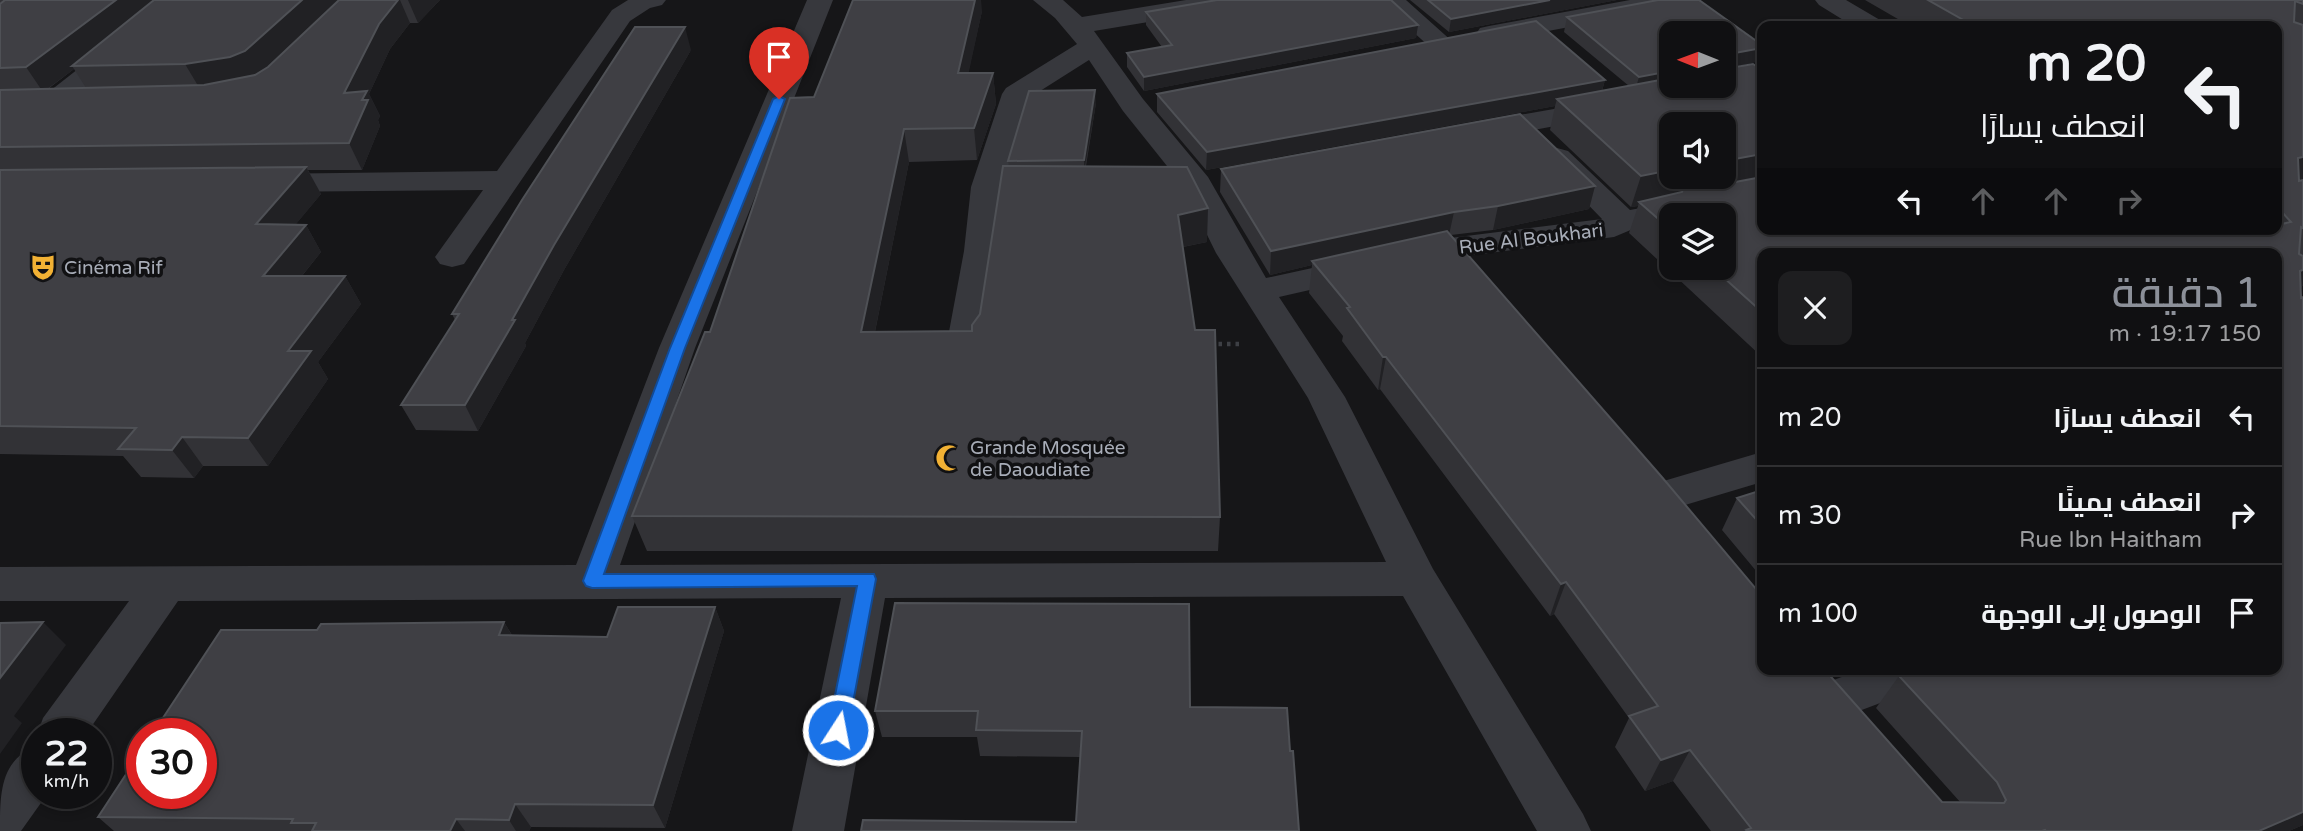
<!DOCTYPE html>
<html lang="ar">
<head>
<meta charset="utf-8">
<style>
	:root { --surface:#101012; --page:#1e1e20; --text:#f1f3f6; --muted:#9c9d9f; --line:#303032; --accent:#8c9099 }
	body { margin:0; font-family:"Varela Round",Cairo,sans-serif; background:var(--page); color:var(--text); direction:rtl; height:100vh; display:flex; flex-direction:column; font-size:26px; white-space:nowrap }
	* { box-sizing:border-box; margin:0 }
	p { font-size:23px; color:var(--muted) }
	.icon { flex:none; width:38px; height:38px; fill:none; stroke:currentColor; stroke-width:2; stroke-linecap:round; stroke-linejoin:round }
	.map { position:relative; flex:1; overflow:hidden; direction:ltr }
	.side { position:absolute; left:1757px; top:248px; width:525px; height:427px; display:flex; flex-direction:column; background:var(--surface); border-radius:14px; box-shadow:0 4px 10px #0003,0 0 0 2px var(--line); direction:rtl }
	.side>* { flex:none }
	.banner { position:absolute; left:1757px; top:21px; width:525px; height:214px; border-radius:14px; box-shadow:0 4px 10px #0003,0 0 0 2px var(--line); direction:rtl; background:#101012; color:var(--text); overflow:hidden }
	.needle { width:46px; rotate:271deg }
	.fabs { position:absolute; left:1659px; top:21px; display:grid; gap:14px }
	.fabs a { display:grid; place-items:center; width:77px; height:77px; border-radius:14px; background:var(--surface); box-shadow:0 4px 10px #0003,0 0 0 2px var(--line); font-size:35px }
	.speed { position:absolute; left:21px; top:718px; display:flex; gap:14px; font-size:35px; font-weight:700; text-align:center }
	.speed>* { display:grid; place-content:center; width:91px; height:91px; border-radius:50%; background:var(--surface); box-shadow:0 4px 10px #0003,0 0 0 2px var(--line); line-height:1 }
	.speed small { font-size:18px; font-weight:400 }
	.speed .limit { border:10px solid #d22; background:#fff; color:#111 }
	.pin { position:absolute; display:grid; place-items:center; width:60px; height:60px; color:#fff; margin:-72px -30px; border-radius:50% 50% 50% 0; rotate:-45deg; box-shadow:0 0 7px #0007 }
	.pin .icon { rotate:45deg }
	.me { position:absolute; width:77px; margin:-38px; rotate:11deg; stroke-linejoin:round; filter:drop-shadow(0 0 5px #0008) }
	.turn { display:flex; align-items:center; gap:24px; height:147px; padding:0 21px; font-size:32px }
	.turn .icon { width:91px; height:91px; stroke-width:2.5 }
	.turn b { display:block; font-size:49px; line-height:60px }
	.lanes { display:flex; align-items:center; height:66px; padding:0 21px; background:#0003; justify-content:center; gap:35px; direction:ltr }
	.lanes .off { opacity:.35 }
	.round { display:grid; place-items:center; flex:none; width:74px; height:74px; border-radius:14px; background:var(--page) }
	.headline { display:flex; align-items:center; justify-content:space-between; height:119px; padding:0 21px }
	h1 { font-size:42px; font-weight:600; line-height:52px; color:var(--accent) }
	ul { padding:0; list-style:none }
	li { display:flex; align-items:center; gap:21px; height:98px; padding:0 21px; border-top:2px solid var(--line) }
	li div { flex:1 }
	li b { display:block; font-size:26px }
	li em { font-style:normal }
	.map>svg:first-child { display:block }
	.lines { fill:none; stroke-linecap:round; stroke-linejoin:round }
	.path { stroke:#3d3f44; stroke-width:4.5; stroke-dasharray:3.5 5; stroke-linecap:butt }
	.street { fill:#37383d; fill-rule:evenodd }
	.wall { fill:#323236; fill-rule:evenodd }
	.shaded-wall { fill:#212124 }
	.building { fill:#3f3f44; stroke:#4f5156; stroke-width:2 }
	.route { fill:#1a73e8; stroke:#114b97; stroke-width:2 }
	.labels { text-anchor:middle; stroke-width:7; stroke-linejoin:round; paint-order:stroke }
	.street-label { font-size:19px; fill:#a8adb8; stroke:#111113 }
	.poi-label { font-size:19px; fill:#a8adb8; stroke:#111113; text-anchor:start }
</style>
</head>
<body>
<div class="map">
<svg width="2303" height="831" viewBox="0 0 2303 831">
	<rect width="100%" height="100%" fill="#161618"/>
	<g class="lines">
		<path class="path" d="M1210,344H1240"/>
		<path class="street" d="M166,0H195L61,110L51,113L41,110L37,104L41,98Z
			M628,0H666L662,5L650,8L630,21L464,264L452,267L440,264L435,257L483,190L261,192L250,190L245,183L250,176L261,174L497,171L612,10Z
			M807,0H833L695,348L620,565L1386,562L1308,398L1216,253L1183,186L1123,111L1089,60L1029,98L1005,178H1052L1063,180L1068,187L1063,194L1052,196H1002L998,251L982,348L977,356L964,360L951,356L946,348L964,251L971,187L1002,94L1006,88L1077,44L1055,18L1033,0H1063L1082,17L1186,0H1246L1242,5L1233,8L1094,31L1143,99L1208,177L1266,278L1450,238L1602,219L1542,157L1546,151L1557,148L1568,151L1630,210L1762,185V203L1702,215H1671V221L1633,229L1614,237L1450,258L1279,297L1345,397L1433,569L1583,814L1591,831H1537L1403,596L885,598L844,831H792L841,598L178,601L87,733L37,735L43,718L129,601H0V567L576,565L659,348Z
			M1378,0H1406L1454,43L1450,49L1441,51L1432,49Z
			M1630,0H1684L1680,5L1671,8L1489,42L1480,40L1476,34L1480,28L1489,26Z
			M1815,0H1846L1880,20L1884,26H1853L1819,5Z
			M1605,100L1615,103L1619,109L1615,115L1479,140L1469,137L1464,131L1469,125L1479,122Z
			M1762,452V482L1665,511L1650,507L1644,496L1650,485Z
			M1860,670H1938L1931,684L1835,720L1818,714L1811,700L1818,686Z
			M37,745V793H48L21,831H0C0,792 0,761 37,745Z"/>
	</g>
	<path class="wall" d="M0,0H440L418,23H410L390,49L369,94L380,116L378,120L380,126L362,170H308L321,194L295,225H306L321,252L302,276H345L361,304L318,362L328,379L268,466H203L194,478L141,477L123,456L0,454ZM74,69L86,88L48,89Z
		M1410,0H1617L1449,32Z
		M1658,0H1699L1762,45V55L1760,61L1726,68L1753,64L1762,70V229H2277V26H1910L1865,0H2303V285L2301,288V298L2303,297V825L2289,831H1711L1673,781L1645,791L1615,747L1629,718L1554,614L1550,616L1380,389L1378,390L1342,341L1343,336L1309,293L1312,265L1270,275L1220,192L1221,169L1520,114L1595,186L1589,209L1493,230L1451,235L1661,476L1762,596V670H1825L1942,802L1961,803L1876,708L1899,676L1915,670H2277V254H1762V357L1629,233L1638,206L1631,207L1550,130L1555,106L1206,170L1157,112V94L1536,21L1605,80L1602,91L1629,86L1564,32L1567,17ZM1671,33H1724V86H1671ZM1671,124H1724V177H1671ZM1671,215H1724V268H1671Z
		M982,11L968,73H993L996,104L977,160L909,162L875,332L972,331L980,314L1009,166L1008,161L1096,103L1086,166L1207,242L1183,247L1220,517L1218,551H647L632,516L710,332L814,97Z
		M1146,12L1418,25L1416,38L1144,91L1127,67V53L1162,47L1146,25Z
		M691,50L564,270L525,343L526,346L478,431L416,430L401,405L455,320L452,314Z
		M1762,490V578L1722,530L1737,498Z
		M1189,604L1076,822L1080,757L980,756L977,737H882L875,711Z
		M715,607L724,631L665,828L531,827L529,831H114L98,817L317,630L504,622L512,635L607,637Z"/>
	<path class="shaded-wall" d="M116,0H163L72,66L74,69L43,92L26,67Z
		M302,0H340L259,77L200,89L185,64Z
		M398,0H400L410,23L390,49L369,94L380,116L378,120L380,126L362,170L349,143L344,93L379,24Z
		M408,0H440L418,23Z
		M975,0H981L982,11L962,104L958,73Z
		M1550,0H1617L1449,32L1451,19Z
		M1418,25L1416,38L1144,91V77Z
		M685,27L691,50L564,270L525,343L526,346L478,431L465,405L554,245Z
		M1762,48V55L1760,61L1724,69V55Z
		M1671,71V85L1635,91L1639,77Z
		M993,73L996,104L977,160L974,128Z
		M1605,80L1600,97L1557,99L1555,106L1206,170L1207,152Z
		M1095,90L1096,103L1084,173V160Z
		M904,129L909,162L868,366L861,332Z
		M1762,154V183L1639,202L1638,206L1631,207L1641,176L1671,170V177H1724V161Z
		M2303,157V183L2277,189L2298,158Z
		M306,167L321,194L273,252L256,224Z
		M1595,186L1589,209L1493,230L1498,206Z
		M1208,208L1207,242L1177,248L1178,215Z
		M1454,212L1449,235L1312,261V265L1270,275L1271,251Z
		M306,225L321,252L280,303L263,276Z
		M2303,270V285L2293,298L2300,271Z
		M345,276L361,304L318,362L328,379L268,466L248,438L288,351Z
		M1383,357H1386L1380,389L1378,390Z
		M182,437L203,466L194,478L172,450Z
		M1566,582L1554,614L1550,616L1561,584Z
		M715,607L724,631L665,828L653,805Z
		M43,622L66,645L14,716L22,723L0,754V678Z
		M504,622L518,646L499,635Z
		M1690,750L1673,781L1645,791L1661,760Z
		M515,804L531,827L529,831H516L509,820Z
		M2303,812V825L2289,831H2259Z
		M456,819L465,831H450Z"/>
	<path class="building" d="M5,0H116L26,67L0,68V4Z
		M154,0H302L245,51L230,57L185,64L72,66Z
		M339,0H398L379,24L344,93L367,91L362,100H368L349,143L0,147V90L204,85L255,75L268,67Z
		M853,0H975L958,73H993L974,128L904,129L861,332L972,331V325L980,314L1003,166L1187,167L1208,208L1178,215L1195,330H1215L1220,517L632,516L705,332H710L790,98L814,97Z
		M1217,0H1391L1418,25L1144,77L1127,53L1172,45L1146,12Z
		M1428,0H1550L1451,19Z
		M1658,0H1699L1762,45V48L1724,55V33H1671V71L1639,77L1567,17Z
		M1928,0H2303V4L2295,1L2294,22L2303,25V157L2298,158L2299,181L2303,180V228L2301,227L2299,254L2303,256V270L2300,271L2301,298L2303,297V812L2259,831H2046L2045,830L2042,831H1747L1746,830L1751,828L1690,750L1661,760L1629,716L1658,706L1566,582L1561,584L1386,357H1383L1347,308L1350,307L1312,261L1447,231L1661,476L1762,596V670H1825L1942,802L2004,803L2006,800L1997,782L1899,676L1915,670H2277V254H1762V312L1713,268H1724V215H1671V230L1639,202L1682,192L1684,186H1714L1762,177V229H2277V225L2291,222L2282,212L2277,208V26H1974Z
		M1536,21L1605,80L1207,152L1157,94Z
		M635,27H685L554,245L512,320H515L465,405H401L459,314H452L522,200Z
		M1753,64L1762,70V154L1724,161V124H1671V170L1641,176L1557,99L1671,78V86H1724V69Z
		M1095,90L1084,160L1008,161L1029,91Z
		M1520,114L1595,186L1498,206L1454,212L1271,251L1221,169Z
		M306,167L256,224L306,225L263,276H345L288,351H311L248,438L182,437L172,450L118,449L136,428L0,426V170Z
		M1762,490V526L1737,498Z
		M895,603L1189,604L1190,707L1287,708L1290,751H1293L1299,831H861L863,820L1076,822L1082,731L976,730L978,711H875Z
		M618,607H715L653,805L515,804L509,820L456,819L450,831H312L316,823H291L293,819L98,817L142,750V793H201V733H153L221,630H317L321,624L504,622L499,635L607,637Z
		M43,622L0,678V623Z"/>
	<path class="route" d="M779,96L785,99L685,348L604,574H874L876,579L848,730L845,736L838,739L830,736L828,730L857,586L592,588L586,586L583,581L670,348L773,99Z"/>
	<defs>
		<symbol id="theatre-bare" viewBox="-9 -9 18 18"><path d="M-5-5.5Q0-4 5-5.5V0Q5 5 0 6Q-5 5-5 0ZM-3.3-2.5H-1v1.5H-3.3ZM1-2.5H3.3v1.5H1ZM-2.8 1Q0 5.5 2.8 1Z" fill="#f2b134" stroke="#111113" stroke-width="2.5" paint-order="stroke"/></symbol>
		<symbol id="mosque-bare" viewBox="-9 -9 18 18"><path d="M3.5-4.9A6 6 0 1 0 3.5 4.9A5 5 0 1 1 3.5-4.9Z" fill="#f2b134" stroke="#111113" stroke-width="2.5" paint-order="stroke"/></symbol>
	</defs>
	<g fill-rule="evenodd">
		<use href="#theatre-bare" x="24" y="248" width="38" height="38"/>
		<use href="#mosque-bare" x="930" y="439" width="38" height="38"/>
	</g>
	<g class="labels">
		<g class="street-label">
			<text transform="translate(1531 238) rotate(-7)" y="7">Rue Al Boukhari</text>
		</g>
		<g class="poi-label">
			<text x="64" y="274">Cinéma Rif</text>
			<text x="970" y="454">Grande Mosquée<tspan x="970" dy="22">de Daoudiate</tspan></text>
		</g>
	</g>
</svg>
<div class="fabs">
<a><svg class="needle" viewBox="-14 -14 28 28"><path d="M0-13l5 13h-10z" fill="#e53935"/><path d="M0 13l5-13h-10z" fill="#9c9d9f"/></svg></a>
<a><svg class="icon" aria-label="sound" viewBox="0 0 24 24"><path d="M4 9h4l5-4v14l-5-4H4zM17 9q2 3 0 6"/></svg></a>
<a><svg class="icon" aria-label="layers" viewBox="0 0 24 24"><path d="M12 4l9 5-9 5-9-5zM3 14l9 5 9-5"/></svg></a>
</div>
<div class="speed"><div>22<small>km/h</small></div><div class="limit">30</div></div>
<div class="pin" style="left:779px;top:99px;background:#d93025"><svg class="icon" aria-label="arrive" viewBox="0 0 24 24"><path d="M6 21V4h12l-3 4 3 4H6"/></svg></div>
<svg class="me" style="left:838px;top:730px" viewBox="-20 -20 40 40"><circle r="17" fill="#1a73e8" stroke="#fff" stroke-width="3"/><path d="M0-11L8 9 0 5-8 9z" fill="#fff"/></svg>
<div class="banner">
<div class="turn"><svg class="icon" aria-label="left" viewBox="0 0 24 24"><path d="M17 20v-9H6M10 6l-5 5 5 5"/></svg><div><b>20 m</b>انعطف يسارًا</div></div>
<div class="lanes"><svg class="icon" aria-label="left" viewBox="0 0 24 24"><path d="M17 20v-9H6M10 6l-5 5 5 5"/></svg><svg class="icon off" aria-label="ahead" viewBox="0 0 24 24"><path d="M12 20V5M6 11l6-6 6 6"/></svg><svg class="icon off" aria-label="ahead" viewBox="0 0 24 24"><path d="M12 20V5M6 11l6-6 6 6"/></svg><svg class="icon off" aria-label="right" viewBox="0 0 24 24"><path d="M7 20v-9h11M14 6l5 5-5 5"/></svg></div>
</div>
<section class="side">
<div class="headline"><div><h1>1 دقيقة</h1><p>150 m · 19:17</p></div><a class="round"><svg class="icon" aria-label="close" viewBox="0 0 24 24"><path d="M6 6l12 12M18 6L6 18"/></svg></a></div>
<ul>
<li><svg class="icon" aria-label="left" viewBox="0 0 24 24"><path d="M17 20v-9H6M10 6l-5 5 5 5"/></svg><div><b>انعطف يسارًا</b></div><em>20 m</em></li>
<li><svg class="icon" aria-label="right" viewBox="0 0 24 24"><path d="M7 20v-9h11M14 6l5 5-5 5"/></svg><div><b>انعطف يمينًا</b><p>Rue Ibn Haitham</p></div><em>30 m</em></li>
<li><svg class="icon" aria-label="arrive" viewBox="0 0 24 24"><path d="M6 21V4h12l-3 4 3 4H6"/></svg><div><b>الوصول إلى الوجهة</b></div><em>100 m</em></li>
</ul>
</section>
</div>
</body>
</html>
